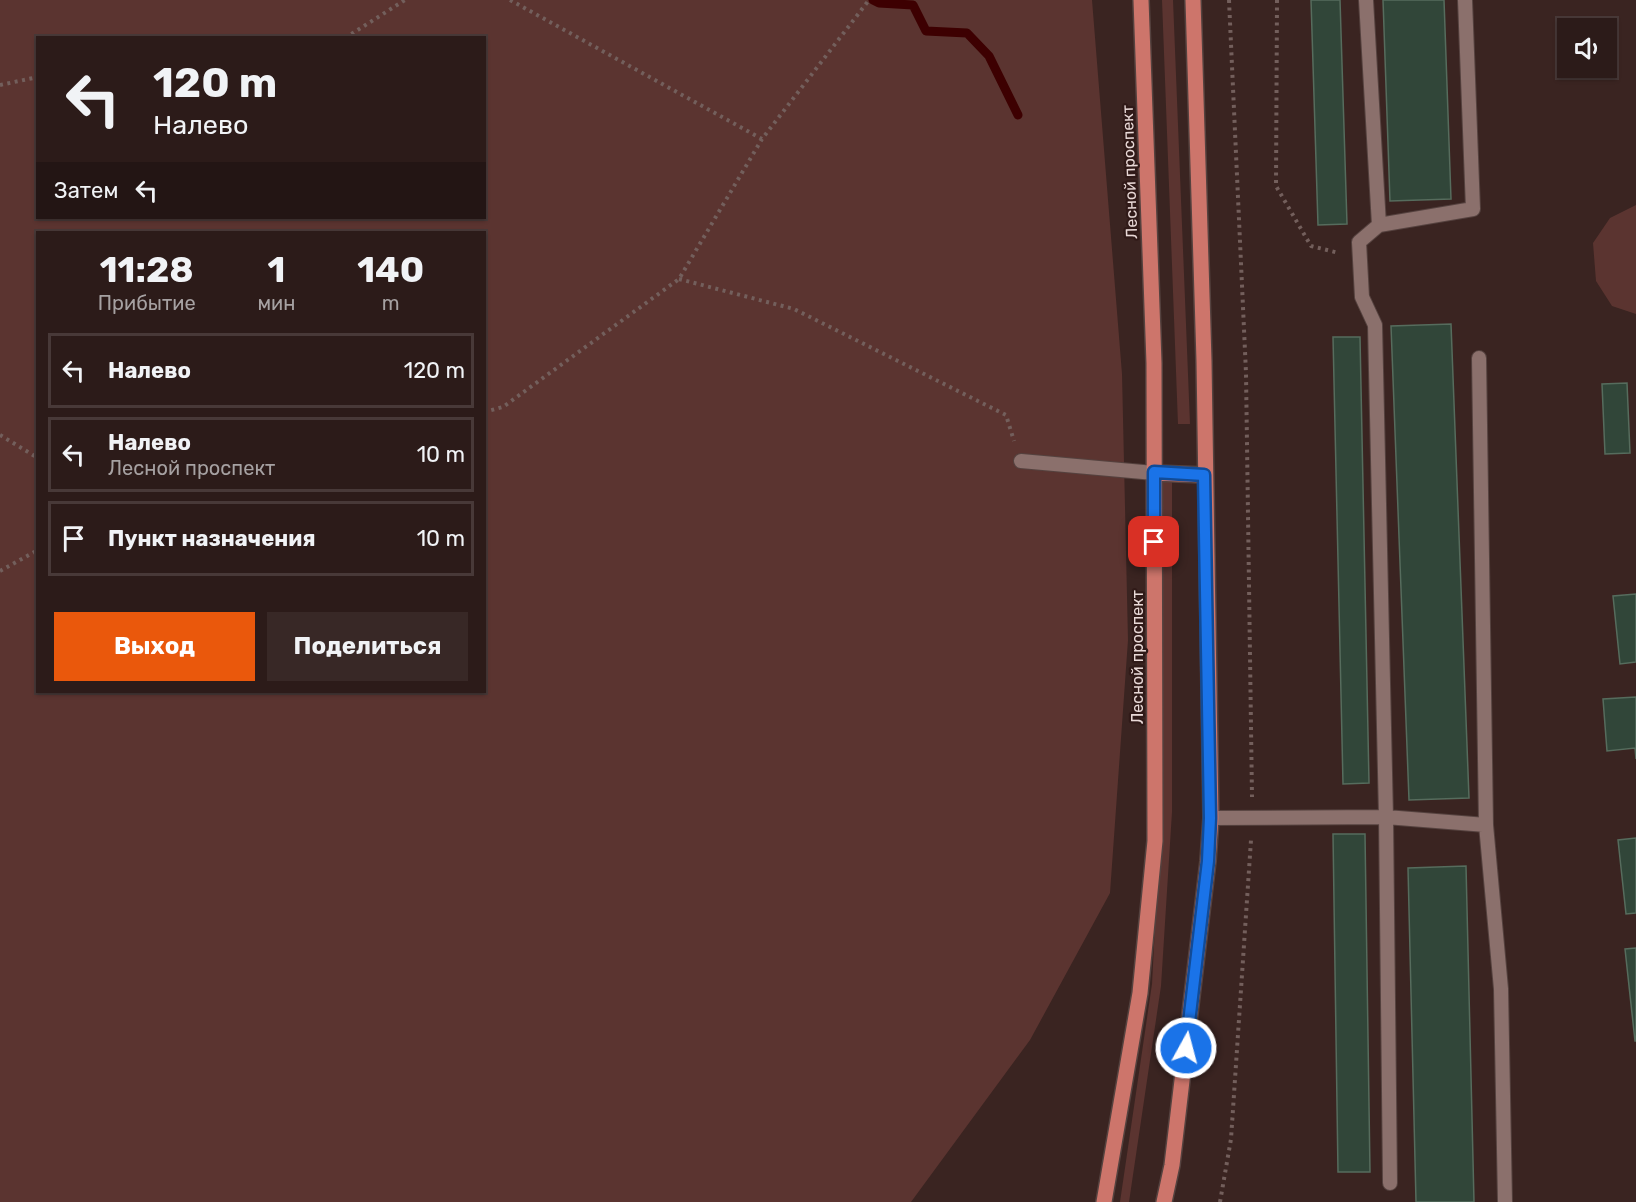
<!DOCTYPE html>
<html lang="ru">
<head>
<meta charset="utf-8">
<style>
	:root { --surface:#2c1b19; --page:#382826; --text:#f1f3f6; --muted:#a6a1a2; --line:#483938; --accent:#ea580c }
	body { margin:0; font-family:Rubik,sans-serif; background:var(--page); color:var(--text); height:100vh; display:flex; flex-direction:column; font-size:22px; white-space:nowrap }
	* { box-sizing:border-box; margin:0 }
	p { font-size:20px; color:var(--muted) }
	.icon { flex:none; width:33px; height:33px; fill:none; stroke:currentColor; stroke-width:2; stroke-linecap:round; stroke-linejoin:round }
	.map { position:relative; flex:1; overflow:hidden }
	.side { position:absolute; left:36px; top:231px; width:450px; height:462px; display:flex; flex-direction:column; background:var(--surface); border-radius:0px; box-shadow:0 2px 4px #0004,0 0 0 2px var(--line) }
	.side>* { flex:none }
	.banner { position:absolute; left:36px; top:36px; width:450px; height:183px; border-radius:0px; box-shadow:0 2px 4px #0004,0 0 0 2px var(--line); background:#2c1b19; color:var(--text); overflow:hidden }
	.tools { position:absolute; left:1557px; top:18px; display:grid; gap:12px }
	.tools a { display:grid; place-items:center; width:60px; height:60px; border-radius:0px; background:var(--surface); box-shadow:0 2px 4px #0004,0 0 0 2px var(--line); font-size:30px }
	.pin { position:absolute; display:grid; place-items:center; width:51px; height:51px; color:#fff; margin:-26px; border-radius:12px; box-shadow:0 3px 9px #0006 }
	.me { position:absolute; width:66px; margin:-33px; rotate:7deg; stroke-linejoin:round; filter:drop-shadow(0 0 4px #0008) }
	.turn { display:flex; align-items:center; gap:21px; height:126px; padding:0 18px; font-size:27px }
	.turn .icon { width:78px; height:78px; stroke-width:2.5 }
	.turn b { display:block; font-size:42px; line-height:51px }
	.then { display:flex; align-items:center; height:57px; padding:0 18px; background:#0003; gap:12px; font-size:22px }
	.eta { display:flex; justify-content:space-evenly; align-items:center; height:102px; text-align:center }
	.eta b { font-size:36px; font-weight:700; line-height:42px }
	.primary-button { display:flex; gap:12px; margin-top:auto; padding:12px 18px }
	.primary-button a { flex:1; height:69px; border-radius:0px; background:var(--accent); color:#fff; font-size:24px; font-weight:700; line-height:69px; text-align:center }
	.primary-button a+a { background:var(--page); color:var(--text) }
	ul { padding:0; list-style:none }
	li { display:flex; align-items:center; gap:18px; height:75px; margin:0 12px 9px; padding:0 6px; border:3px solid var(--line); border-radius:0px }
	li div { flex:1 }
	li b { display:block; font-size:22px }
	li em { font-style:normal }
	.map>svg:first-child { display:block }
	.green { fill:#5b3430; fill-rule:evenodd }
	.lines { fill:none; stroke-linecap:round; stroke-linejoin:round }
	.stream { stroke:#3d0001; stroke-width:9 }
	.building { fill:#314639; stroke:#566c5d; stroke-width:1.5 }
	.service-casing { stroke:#55423f; stroke-width:16 }
	.primary-casing { stroke:#55423f; stroke-width:18 }
	.path { stroke:#735f5c; stroke-width:4; stroke-dasharray:3 4.5; stroke-linecap:butt }
	.service { stroke:#8b706c; stroke-width:14 }
	.primary { stroke:#cd756b; stroke-width:15 }
	.route-casing { stroke:#114b97; stroke-width:15 }
	.route { stroke:#1a73e8; stroke-width:10 }
	.labels { text-anchor:middle; stroke-width:4.5; stroke-linejoin:round; paint-order:stroke }
	.street-label { font-size:16px; fill:#e9d9d7; stroke:#301a18 }
</style>
</head>
<body>
<div class="map">
<svg width="1636" height="1202" viewBox="0 0 1636 1202">
	<rect width="100%" height="100%" fill="#3a2421"/>
	<path class="green" d="M0,0H1092L1122,374L1128,640L1110,893L1030,1040L911,1202H0ZM38,38H484V218H38ZM38,232H484V692H38Z
		M1162,0H1173L1190,424H1178Z
		M1636,205V314L1612,306L1596,281L1593,243L1610,218Z
		M1172,475V812L1161,986L1129,1202H1120L1152,984L1161,811L1163,476Z"/>
	<g class="lines">
		<path class="stream" d="M873,0L879,3L913,5L926,31L967,33L989,56L1018,115"/>
	</g>
	<path class="building" d="M1311,0H1340L1347,224L1318,225Z
		M1383,0H1444L1451,199L1390,201Z
		M1451,324L1469,798L1409,800L1391,326Z
		M1333,337H1360L1369,783L1343,784Z
		M1627,383L1630,453L1605,454L1602,384Z
		M1636,594V662L1620,664L1613,596Z
		M1636,697V759L1635,748L1607,751L1603,699Z
		M1333,834H1365L1370,1172H1338Z
		M1636,838V913L1626,914L1618,840Z
		M1466,866L1474,1202H1416L1408,868Z
		M1636,948V1041H1635L1625,949Z"/>
	<g class="lines">
		<defs>
			<path id="service" d="M1366,0L1379,225L1359,242L1362,297L1375,325L1386,817L1390,1183
				M1379,225L1473,209L1465,0
				M1479,358L1486,825L1501,989L1505,1202
				M1021,461L1154,473
				M1211,818L1386,817L1486,825"/>
			<path id="primary" d="M1154,473L1204,475
				M1104,1202L1140,993L1155,841L1154,363L1141,0
				M1164,1202L1172,1165L1208,861L1211,818L1204,361L1193,0"/>
		</defs>
		<use href="#service" class="service-casing"/>
		<use href="#primary" class="primary-casing"/>
		<path class="path" d="M510,0L762,139L869,0
			M1229,0L1246,373L1252,797
			M1277,0L1276,186L1311,246L1339,253
			M345,38L405,0
			M0,85L38,77
			M679,279L794,309L1006,415L1014,441
			M484,412L503,407L679,279L762,139
			M0,435L38,458
			M0,571L38,550
			M1220,1202L1231,1139L1251,840"/>
		<use href="#service" class="service"/>
		<use href="#primary" class="primary"/>
	</g>
	<g class="lines">
		<defs>
			<path id="route" d="M1154,542V472L1204,475L1210,818L1208,861L1186,1048"/>
		</defs>
		<use href="#route" class="route-casing"/>
		<use href="#route" class="route"/>
	</g>
	<g class="labels">
		<g class="street-label">
			<text transform="translate(1129 172) rotate(-92)" y="6">Лесной проспект</text>
			<text transform="translate(1137 657) rotate(-90)" y="6">Лесной проспект</text>
		</g>
	</g>
</svg>
<div class="tools">
<a><svg class="icon" aria-label="sound" viewBox="0 0 24 24"><path d="M4 9h4l5-4v14l-5-4H4zM17 9q2 3 0 6"/></svg></a>
</div>
<div class="pin" style="left:1154px;top:542px;background:#d93025"><svg class="icon" aria-label="arrive" viewBox="0 0 24 24"><path d="M6 21V4h12l-3 4 3 4H6"/></svg></div>
<svg class="me" style="left:1186px;top:1048px" viewBox="-20 -20 40 40"><circle r="17" fill="#1a73e8" stroke="#fff" stroke-width="3"/><path d="M0-11L8 9 0 5-8 9z" fill="#fff"/></svg>
<div class="banner">
<div class="turn"><svg class="icon" aria-label="left" viewBox="0 0 24 24"><path d="M17 20v-9H6M10 6l-5 5 5 5"/></svg><div><b>120 m</b>Налево</div></div>
<div class="then">Затем<svg class="icon" aria-label="left" viewBox="0 0 24 24"><path d="M17 20v-9H6M10 6l-5 5 5 5"/></svg></div>
</div>
<section class="side">
<div class="eta">
<div><b>11:28</b><p>Прибытие</p></div>
<div><b>1</b><p>мин</p></div>
<div><b>140</b><p>m</p></div>
</div>
<ul>
<li><svg class="icon" aria-label="left" viewBox="0 0 24 24"><path d="M17 20v-9H6M10 6l-5 5 5 5"/></svg><div><b>Налево</b></div><em>120 m</em></li>
<li><svg class="icon" aria-label="left" viewBox="0 0 24 24"><path d="M17 20v-9H6M10 6l-5 5 5 5"/></svg><div><b>Налево</b><p>Лесной проспект</p></div><em>10 m</em></li>
<li><svg class="icon" aria-label="arrive" viewBox="0 0 24 24"><path d="M6 21V4h12l-3 4 3 4H6"/></svg><div><b>Пункт назначения</b></div><em>10 m</em></li>
</ul>
<div class="primary-button"><a>Выход</a><a>Поделиться</a></div>
</section>
</div>
</body>
</html>
